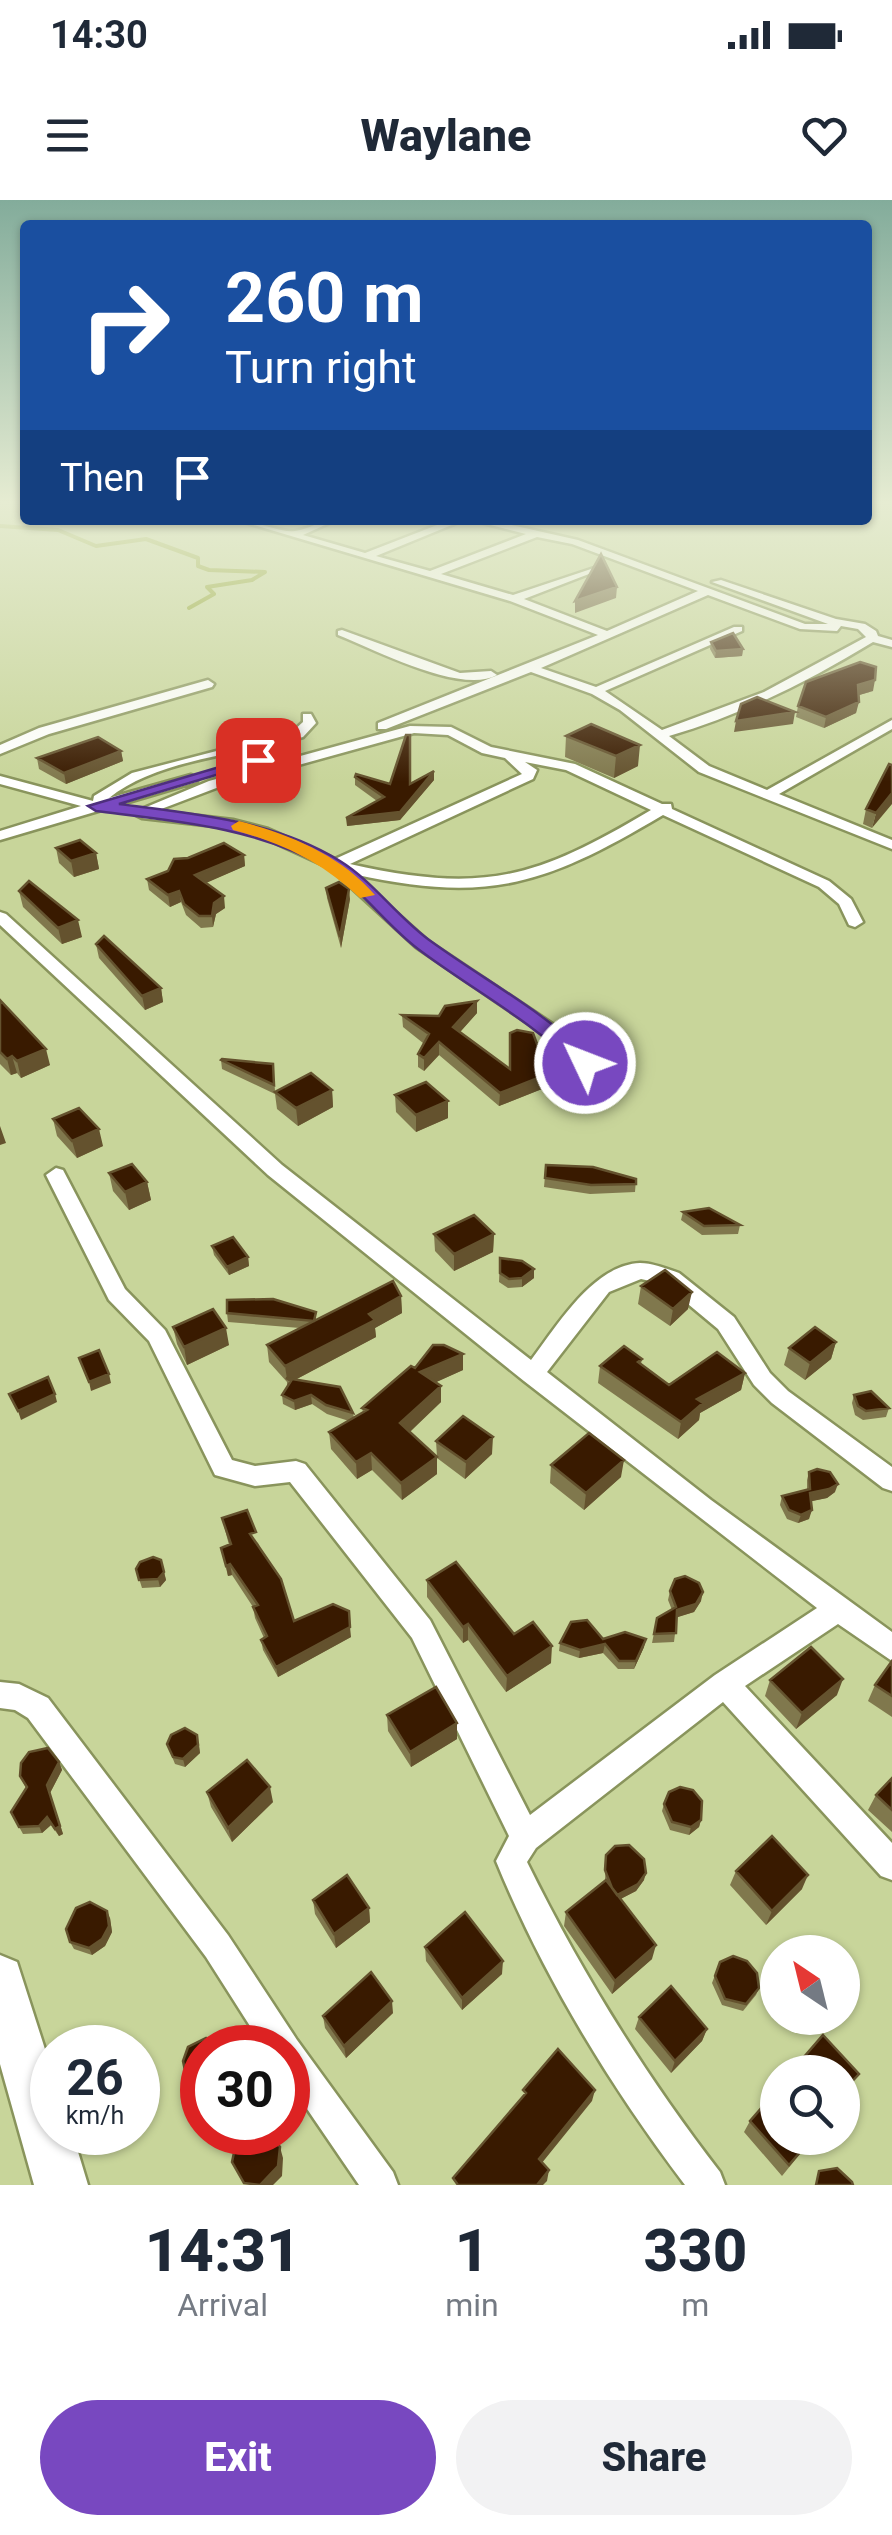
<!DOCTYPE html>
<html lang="en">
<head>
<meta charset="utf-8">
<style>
	:root { --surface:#fff; --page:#f2f2f3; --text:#1f2937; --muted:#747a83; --accent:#7848c0 }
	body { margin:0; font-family:Roboto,sans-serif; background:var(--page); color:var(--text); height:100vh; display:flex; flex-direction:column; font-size:38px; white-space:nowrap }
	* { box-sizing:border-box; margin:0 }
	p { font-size:32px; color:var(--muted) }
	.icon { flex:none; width:55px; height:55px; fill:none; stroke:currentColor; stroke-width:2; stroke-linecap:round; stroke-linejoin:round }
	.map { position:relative; height:1985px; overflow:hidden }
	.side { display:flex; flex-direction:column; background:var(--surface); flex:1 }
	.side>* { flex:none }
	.guide { position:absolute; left:20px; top:20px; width:852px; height:305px; border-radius:10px; box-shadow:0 2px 8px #0004; background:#1a4fa0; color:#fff; overflow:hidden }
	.needle { width:65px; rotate:325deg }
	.fabs { position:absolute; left:760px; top:1735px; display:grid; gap:20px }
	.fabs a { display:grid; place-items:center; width:100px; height:100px; border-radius:50%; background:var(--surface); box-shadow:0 2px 8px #0004; font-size:50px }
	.speed { position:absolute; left:30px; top:1825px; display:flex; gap:20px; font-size:50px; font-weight:700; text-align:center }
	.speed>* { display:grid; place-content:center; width:130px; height:130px; border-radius:50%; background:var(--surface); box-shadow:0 2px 8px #0004; line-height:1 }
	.speed small { font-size:25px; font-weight:400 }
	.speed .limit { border:15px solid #d22; background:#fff; color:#111 }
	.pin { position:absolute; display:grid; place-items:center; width:85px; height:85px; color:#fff; margin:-42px; border-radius:20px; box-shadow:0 5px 15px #0006 }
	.me { position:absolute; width:110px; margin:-55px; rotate:313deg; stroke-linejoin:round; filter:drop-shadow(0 0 8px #0008) }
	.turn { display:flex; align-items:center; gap:35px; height:210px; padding:0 40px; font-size:45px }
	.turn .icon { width:130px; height:130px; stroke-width:2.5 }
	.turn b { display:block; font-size:70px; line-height:85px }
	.then { display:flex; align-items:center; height:95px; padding:0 40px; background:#0003; gap:20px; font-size:38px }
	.eta { display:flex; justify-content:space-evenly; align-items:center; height:170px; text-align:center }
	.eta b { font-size:60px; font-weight:800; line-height:70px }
	.action { display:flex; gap:20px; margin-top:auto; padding:20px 40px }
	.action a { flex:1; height:115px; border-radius:60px; background:var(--accent); color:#fff; font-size:40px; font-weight:800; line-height:115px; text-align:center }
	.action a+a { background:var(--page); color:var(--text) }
	.status { display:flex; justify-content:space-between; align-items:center; height:70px; padding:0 50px; background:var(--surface); direction:ltr }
	.status svg { height:28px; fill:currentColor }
	header { display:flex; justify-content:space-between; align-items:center; height:130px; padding:0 40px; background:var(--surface); font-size:45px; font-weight:800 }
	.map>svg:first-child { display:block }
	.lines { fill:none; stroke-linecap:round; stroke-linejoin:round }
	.stream { stroke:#8da028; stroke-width:4 }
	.street-casing { stroke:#89945c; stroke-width:5 }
	.secondary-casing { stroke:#89945c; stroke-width:5 }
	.street { fill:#fff; fill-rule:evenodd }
	.secondary { fill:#fff; fill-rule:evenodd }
	.wall { fill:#80784d }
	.shaded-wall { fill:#64522e }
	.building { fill:#391a00; stroke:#64522e; stroke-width:2.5 }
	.route { fill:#7848c0; stroke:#4e2f7d; stroke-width:2.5 }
	.slow { fill:#f59e0b }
</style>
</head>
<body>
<div class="status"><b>14:30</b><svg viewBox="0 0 49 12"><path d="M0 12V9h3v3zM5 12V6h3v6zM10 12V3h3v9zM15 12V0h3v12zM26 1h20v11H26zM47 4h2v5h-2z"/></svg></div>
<header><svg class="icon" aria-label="menu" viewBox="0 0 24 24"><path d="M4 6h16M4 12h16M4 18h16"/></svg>Waylane<svg class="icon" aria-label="heart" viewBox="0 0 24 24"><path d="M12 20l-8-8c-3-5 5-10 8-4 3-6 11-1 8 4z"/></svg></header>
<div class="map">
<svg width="892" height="1985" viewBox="0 0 892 1985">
	<rect width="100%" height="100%" fill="#c8d59a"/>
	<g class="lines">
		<path class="stream" d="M0,326L58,330L96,346L146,339L198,358V366L209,370L265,372L252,380L207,387L214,394L189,408"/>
		<defs>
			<path id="street" d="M237,320C256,320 278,333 295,331C310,329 320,320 336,320L303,335L365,353L450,320H464L376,356L430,371L526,334L471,320H489L578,340L805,424H828L712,382L721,380L836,419L865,424L876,431L878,436L892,440V447L873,442C809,481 742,515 669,536L709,566L767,590L892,520V529L779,594L892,640V649L699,572L620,510L592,494L531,472L386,529H378V523L598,435L510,401ZM537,337L572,344L698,391L607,431L524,399L594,372V368L513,395L441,374ZM708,395L800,429L837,431L841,426L858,429L866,437L764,492L662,530L605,491L742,431V427H734L596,487L541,468Z
				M342,430L460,473L491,471L497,475C461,495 376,450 338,435V431Z
				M208,480L214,484L212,487L49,534L0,554V545L39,528Z
				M303,514H311L316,523L303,537C243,554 157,559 109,598L191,575L198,579L196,582L0,640V631L81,606L0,584V576L93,601L94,596L132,573L293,531L303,522Z
				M410,526L451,527L491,547L575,564L662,604H671L672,609L829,681L851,699L863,722L855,727L849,725L839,704L819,687L663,615C545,685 489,704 353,674L428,741L563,831L594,863L585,869L579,867L551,839L416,747L330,668L258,635L232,628L142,618L132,613L209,581ZM414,533L448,535L482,553L505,558L522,574L335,659L268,629L233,620L156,611L219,587ZM525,562L566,570L651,610C535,679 484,694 350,664L533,579L537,570Z
				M0,712L6,714L282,965L531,1160C557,1126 593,1065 640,1063C652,1063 668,1069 679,1073L734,1117L770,1173L788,1191L892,1267V1291L883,1288L772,1203L754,1185L718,1129L664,1084L641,1079L609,1092L547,1172L711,1300L892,1432V1461L838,1424L745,1486L892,1643V1680L881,1676L723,1502L536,1648L527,1662C581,1772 645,1875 720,1972L725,1985H685C610,1886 543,1776 496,1661L509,1636L412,1438L290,1282L255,1286L215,1275L149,1141L109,1100L46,975L56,968L63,970L125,1089L165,1130L232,1260L255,1266L296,1261L305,1264L430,1420L530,1615L715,1475L817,1408L524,1181L268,975L0,725Z
				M0,1482L19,1484L48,1498L228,1735L297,1840L393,1972L398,1985H359L288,1881V1848H264L206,1757L28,1518L15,1510L0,1508Z"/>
			<path id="secondary" d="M0,1755L17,1762L52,1871V1932H72L88,1985H34L0,1864Z"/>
		</defs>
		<use href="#street" class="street-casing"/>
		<use href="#secondary" class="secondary-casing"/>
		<use href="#street" class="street"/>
		<use href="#secondary" class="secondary"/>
	</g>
	<path class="wall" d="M711,442L743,449L742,456L715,458L710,449Z
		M873,491L859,495L856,513L824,528L796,517L798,506Z
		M591,524L638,566L614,578L565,557L566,536Z
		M121,551L123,561L66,584L39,569L37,558Z
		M889,564L872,628L863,624L866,609Z
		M434,571V580L400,620L347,626L377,601L355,585V577L390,584L410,583Z
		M56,648L96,653L99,669L74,677L59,663Z
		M244,655L245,666L205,683L225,708L216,714L213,727L201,728L186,715L181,702L170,707L149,690L147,679Z
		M326,688L350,699L341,748L327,698Z
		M19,691L82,737L62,744L23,707Z
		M96,744L161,788L163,802L145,810L99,758Z
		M0,800L50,865L21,878L17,873L11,875L0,864Z
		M477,801V813L460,832L510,869L540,852L576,869L552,885L499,906L439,855L424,871L418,867V854L423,843L403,827L402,815L439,816Z
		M221,860L273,864L275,891L332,890L333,907L298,926L277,909L275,894L222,869Z
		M395,895L448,918L416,932L396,912Z
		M53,919L103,946L77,958L57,936Z
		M546,965L636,979L635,992L590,994L544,987Z
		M109,973L147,982L151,1000L129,1010L113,991Z
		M683,1012L740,1025L738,1034L702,1035L681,1020Z
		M434,1034H494L493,1052L454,1071L435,1051Z
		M212,1046L248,1057L249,1066L229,1075L214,1055Z
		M500,1058L534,1078L522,1087L508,1088L499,1082Z
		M641,1086L688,1109L670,1126L638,1104Z
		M401,1096L402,1113L375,1128L376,1137L295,1180L353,1213L354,1218L363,1212L362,1208L415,1168L463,1170L436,1182L441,1202L410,1232L437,1257L436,1241L492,1254L465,1279L437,1258V1274L402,1300L372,1270L357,1279L331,1249L329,1232L349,1221L327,1214L312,1204L295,1210L283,1204L282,1195L287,1187V1182L269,1162L267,1145L300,1128L228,1122L227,1113L317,1120Z
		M173,1127L229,1145L187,1165L177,1144Z
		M836,1142L831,1159L805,1180L784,1165L789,1148Z
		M642,1159L641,1164L669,1185L745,1173L741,1190L700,1213L699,1220L678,1239L598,1183L600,1166Z
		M854,1195L889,1208L886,1217L863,1220L855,1215L852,1203Z
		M551,1265L621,1277L584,1310L550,1283Z
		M809,1272L835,1292L827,1298L811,1301L809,1319L798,1323L787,1319L780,1305L782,1296L807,1290V1280Z
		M222,1318L258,1343L294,1421L351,1437L278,1477L263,1450L261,1440L264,1438L255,1418L253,1407L232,1375L228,1376L221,1348L229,1345Z
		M161,1360L166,1380L160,1387L142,1388L136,1369Z
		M427,1380L514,1434L551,1463L506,1492L468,1440L463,1443L427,1397Z
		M670,1391L701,1401L694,1412L677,1417L674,1442L652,1443L657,1418L672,1410L668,1400Z
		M603,1439L644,1447L634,1469H618L603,1453L579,1458L559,1451L560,1443Z
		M892,1461V1517L868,1501L875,1485Z
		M770,1480L837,1495L796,1529L765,1496Z
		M387,1515L457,1539L411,1567L388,1531Z
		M199,1543L200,1553L185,1567L175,1564L167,1544Z
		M59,1562L62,1570L50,1593L63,1634L59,1636L51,1625L42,1633L23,1634L11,1612L26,1588L20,1576Z
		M892,1578V1632L868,1610L876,1595Z
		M207,1592L273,1602L232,1642L211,1607Z
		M664,1604L701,1620L699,1627L689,1635L670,1630L662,1611Z
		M606,1655L644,1680L636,1691L620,1699L652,1759L612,1794L564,1726L566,1712L605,1680Z
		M736,1671L802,1689L766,1725L730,1685Z
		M313,1700L369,1708L370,1722L336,1748L315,1714Z
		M110,1718L112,1732L105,1746L92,1755L74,1749L70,1742Z
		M425,1747L502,1774L462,1810L426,1761Z
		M720,1762L759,1788L756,1795L743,1811L722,1805L712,1783Z
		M393,1813L346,1858L325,1828L323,1816Z
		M639,1817L707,1829L702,1841L671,1873L635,1829Z
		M202,1848V1887L189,1881L186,1875Z
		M750,1921L813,1938L782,1976L744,1932Z"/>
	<path class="shaded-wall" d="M617,387L616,398L575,413V401Z
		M743,449L742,456L715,458L716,451Z
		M875,480L873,491L856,496L858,485Z
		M859,502L856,513L824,528L826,517Z
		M795,512L793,524L734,532L736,521Z
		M640,545L638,566L614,578L616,556Z
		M121,551L123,561L66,584L64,573Z
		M434,571V580L400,620L347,626L346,618Z
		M892,593V604L872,628L876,613Z
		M96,653L99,669L74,677L71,661Z
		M244,655L245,666L197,687L195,675Z
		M349,689L350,699L341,748L340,737Z
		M179,691L181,702L170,707L168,695Z
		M224,696L225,708L216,714L213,727L212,716L214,703Z
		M78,720L82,737L62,744L58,728Z
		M161,788L163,802L145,810L142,796Z
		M477,801V813L453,840V827Z
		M439,842V855L424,871V858Z
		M46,849L50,865L21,878L17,861Z
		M12,856L17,873L11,875L7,859Z
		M577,856L576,869L552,885L499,906L500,893Z
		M332,890L333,907L298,926L296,908Z
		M448,901V918L416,932V915Z
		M0,926L6,943L0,945Z
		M99,929L103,946L77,958L72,941Z
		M147,982L151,1000L129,1010L125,992Z
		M494,1034L493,1052L454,1071V1054Z
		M248,1057L249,1066L229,1075L227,1067Z
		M534,1069V1078L522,1087V1078Z
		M692,1092L688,1109L670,1126L673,1109Z
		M401,1096L402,1113L375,1128L376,1137L291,1182L287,1179L285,1166L369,1114Z
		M226,1128L229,1145L187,1165L184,1147Z
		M836,1142L831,1159L805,1180L810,1163Z
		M463,1154V1170L421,1189L420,1172Z
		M745,1173L741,1190L700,1213L699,1220L678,1239L681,1222L697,1199Z
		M109,1174L111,1183L91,1191L89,1182Z
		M441,1186V1202L401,1240L400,1223Z
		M55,1194L57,1202L21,1220L18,1211Z
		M311,1195L312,1204L295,1210L294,1201Z
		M493,1237L492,1254L465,1279L466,1262Z
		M371,1253L372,1270L357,1279L356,1262Z
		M437,1257V1274L402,1300L401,1283Z
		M624,1260L621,1277L584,1310L586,1293Z
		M838,1284L835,1292L827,1298L808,1302L810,1293Z
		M812,1310L809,1319L798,1323L801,1315Z
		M230,1364L232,1375L228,1376L226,1366Z
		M164,1372L166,1380L160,1387L158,1379Z
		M703,1392L701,1401L694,1412L675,1418L677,1410Z
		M468,1424V1440L463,1443V1427Z
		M350,1427L351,1437L278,1477L276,1467Z
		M646,1439L644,1447L634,1469L636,1461Z
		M605,1444L603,1453L579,1458L580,1450Z
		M552,1446L551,1463L506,1492L507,1476Z
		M843,1479L837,1495L796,1529L802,1513Z
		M457,1523V1539L411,1567L410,1552Z
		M197,1535L200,1553L185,1567L183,1559Z
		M59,1562L62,1570L50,1593L63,1634L59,1636L55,1629L47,1585Z
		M270,1587L273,1602L232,1642L228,1628Z
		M47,1617L51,1625L42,1633L39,1626Z
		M701,1620L699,1627L689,1635L691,1627Z
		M646,1673L644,1680L636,1691L613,1703L615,1696Z
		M808,1675L802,1689L766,1725L772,1711Z
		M369,1708L370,1722L336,1748L334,1734Z
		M107,1711L110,1718L112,1732L105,1746L92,1755L89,1748Z
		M656,1745L652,1759L612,1794L615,1781Z
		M503,1761L502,1774L462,1810V1798Z
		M392,1801L393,1813L346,1858L344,1846Z
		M707,1829L702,1841L671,1873L675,1861Z
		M595,1890L592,1901L537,1969L539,1959Z
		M138,1895L147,1919L138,1925Z
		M103,1932H126L96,1953L89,1942Z
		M280,1947L283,1958L282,1976L273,1985H260Z
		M549,1970L547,1981L543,1985H537Z"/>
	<path class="building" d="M601,354L617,387L575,401Z
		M733,433L743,449L716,451L711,442Z
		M860,462L876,467L875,480L858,485L859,502L826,517L798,506L806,482Z
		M757,497L795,512L736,521L741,504Z
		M591,524L640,545L616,556L566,536Z
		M406,535H410V584L434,571L400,612L346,618L384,597L355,577L356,574L390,584Z
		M98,537L121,551L64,573L37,558Z
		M889,564L892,565V593L876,613L866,609Z
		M80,640L96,653L71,661L56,648Z
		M224,643L244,655L195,675L224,696L214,703L212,716H199L184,704L179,691L168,695L147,679L168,671L174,659L188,658Z
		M29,681L78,720L58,728L19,691Z
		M339,682L349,689L340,737L326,688Z
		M104,736L161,788L142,796L96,744Z
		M0,800L46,849L17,861L12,856L7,859L0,852Z
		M477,801L453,827L510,869V833L517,830L533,833L540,852L577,856L553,872L500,893L439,842L424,858L418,854L429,834L402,815L439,816L445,806Z
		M222,859L273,864L274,885L221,860Z
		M311,873L332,890L296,908L275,892Z
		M426,882L448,901L416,915L395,895Z
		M79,908L99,929L72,941L53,919Z
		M132,964L147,982L125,992L109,973Z
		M546,965L593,967L636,979V984L591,985L545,978Z
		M709,1008L740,1025L704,1026L683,1012Z
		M474,1015L494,1034L454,1054L434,1034Z
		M233,1037L248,1057L227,1067L212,1046Z
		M500,1058L522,1061L534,1069L522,1078L509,1079L500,1073Z
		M665,1070L692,1092L673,1109L641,1086Z
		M393,1081L401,1096L369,1114L375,1120L285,1166L267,1145Z
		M273,1099L316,1112L314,1121L227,1113V1100Z
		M213,1109L226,1128L184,1147L173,1127Z
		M815,1127L836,1142L810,1163L789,1148Z
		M433,1145H444L463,1154L420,1172L441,1186L400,1223L437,1257L401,1283L371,1253L356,1262L329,1232L367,1210L362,1208L411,1166L415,1168Z
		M624,1146L642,1159L638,1162L669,1185L717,1152L745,1173L697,1199L703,1203L681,1222L600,1166Z
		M99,1150L109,1174L89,1182L79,1158Z
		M48,1177L55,1194L18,1211L9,1194Z
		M286,1178L340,1187L353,1213L326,1205L311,1195L294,1201L282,1195L291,1181Z
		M871,1191L889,1208L866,1211L858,1206L854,1195Z
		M463,1216L493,1237L466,1262L436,1241Z
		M589,1233L624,1260L586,1293L551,1265Z
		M817,1269L830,1272L838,1284L829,1289L810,1293L812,1310L801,1315L789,1310L782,1296L810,1289L809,1272Z
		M247,1310L256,1332L250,1334L281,1379L294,1421L333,1404L349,1411L350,1427L276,1467L261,1440L267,1436L253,1407L258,1405L230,1364L226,1366L221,1348L231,1344L222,1318Z
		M153,1357L161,1360L164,1372L158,1379L139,1380L136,1369L140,1362Z
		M456,1362L514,1434L533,1422L552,1446L507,1476L468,1424L463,1427L427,1380Z
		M685,1376L699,1383L703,1392L696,1404L677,1410L676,1433L654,1434L657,1418L676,1407L670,1391L675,1379Z
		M587,1420L603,1439L625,1432L646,1439L636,1461H619L605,1444L580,1450L560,1443L571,1422Z
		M811,1447L843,1479L802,1513L770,1480Z
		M892,1461V1496L875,1485Z
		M436,1487L457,1523L410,1552L387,1515Z
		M185,1528L197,1535L198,1545L183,1559L173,1557L167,1544L171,1535Z
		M48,1548L59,1562L47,1585L60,1626L55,1629L47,1617L39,1626L19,1627L11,1612L27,1587L20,1576L21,1563L29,1552Z
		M247,1560L270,1587L228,1628L207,1592Z
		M892,1578V1610L876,1595Z
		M680,1587L693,1590L702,1601L701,1620L691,1627L672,1622L664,1604L669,1592Z
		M772,1636L808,1675L772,1711L736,1671Z
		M629,1645L644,1659L646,1673L638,1684L617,1695L612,1688L605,1670L606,1655L615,1646Z
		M347,1675L369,1708L334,1734L313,1700Z
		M606,1680L656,1745L615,1781L566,1712Z
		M90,1702L107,1711L109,1726L102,1739L89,1748L70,1742L66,1729L76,1708Z
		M465,1712L503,1761L462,1798L425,1747Z
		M733,1756L747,1761L757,1773L759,1788L746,1804L725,1799L715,1776L720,1762Z
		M371,1772L392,1801L344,1846L323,1816Z
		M671,1786L707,1829L675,1861L639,1817Z
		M823,1835L859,1874L842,1892V1872H791Z
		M206,1838L218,1848H202V1882L186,1875L183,1861L188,1847Z
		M558,1849L595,1890L539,1959L549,1970L537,1985H458L453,1978L526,1893L523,1890Z
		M778,1889V1938H812L789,1965L750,1921Z
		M85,1932H103L89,1942Z
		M247,1932H268L280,1947L278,1966L260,1985L244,1983L232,1962L236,1943Z
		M837,1968L852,1982L853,1985H816L819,1971Z"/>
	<linearGradient id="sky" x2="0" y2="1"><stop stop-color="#83ac9b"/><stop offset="0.52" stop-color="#e6ecd2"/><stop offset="1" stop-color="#e6ecd2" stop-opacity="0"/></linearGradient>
	<rect width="892" height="582" fill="url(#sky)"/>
	<path class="route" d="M253,557L266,560L119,604C194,614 274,620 340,661C374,682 399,719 432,742C486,781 545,812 592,859V868H578C531,820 471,789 418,749C386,725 360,687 326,667C255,627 176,621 96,611L88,606Z"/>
	<path class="slow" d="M239,621C289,634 341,655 375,695L360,698C323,663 283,643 233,630L231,626Z"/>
</svg>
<div class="fabs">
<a><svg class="needle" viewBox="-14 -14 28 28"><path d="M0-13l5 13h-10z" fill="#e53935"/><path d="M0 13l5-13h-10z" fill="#747a83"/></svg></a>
<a><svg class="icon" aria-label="search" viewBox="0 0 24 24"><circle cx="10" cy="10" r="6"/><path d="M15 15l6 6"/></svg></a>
</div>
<div class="speed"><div>26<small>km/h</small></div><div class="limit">30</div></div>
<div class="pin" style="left:258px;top:560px;background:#d93025"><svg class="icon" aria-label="arrive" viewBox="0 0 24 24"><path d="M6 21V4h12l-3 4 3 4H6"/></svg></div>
<svg class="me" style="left:585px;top:863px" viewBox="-20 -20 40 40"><circle r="17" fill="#7848c0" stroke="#fff" stroke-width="3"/><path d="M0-11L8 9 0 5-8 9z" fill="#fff"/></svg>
<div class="guide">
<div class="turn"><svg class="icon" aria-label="right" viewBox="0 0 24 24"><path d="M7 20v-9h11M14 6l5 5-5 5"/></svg><div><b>260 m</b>Turn right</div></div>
<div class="then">Then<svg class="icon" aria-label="arrive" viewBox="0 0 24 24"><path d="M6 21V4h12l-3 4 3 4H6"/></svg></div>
</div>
</div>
<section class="side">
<div class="eta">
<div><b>14:31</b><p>Arrival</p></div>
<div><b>1</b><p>min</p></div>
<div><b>330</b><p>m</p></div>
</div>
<div class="action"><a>Exit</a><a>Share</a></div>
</section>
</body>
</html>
